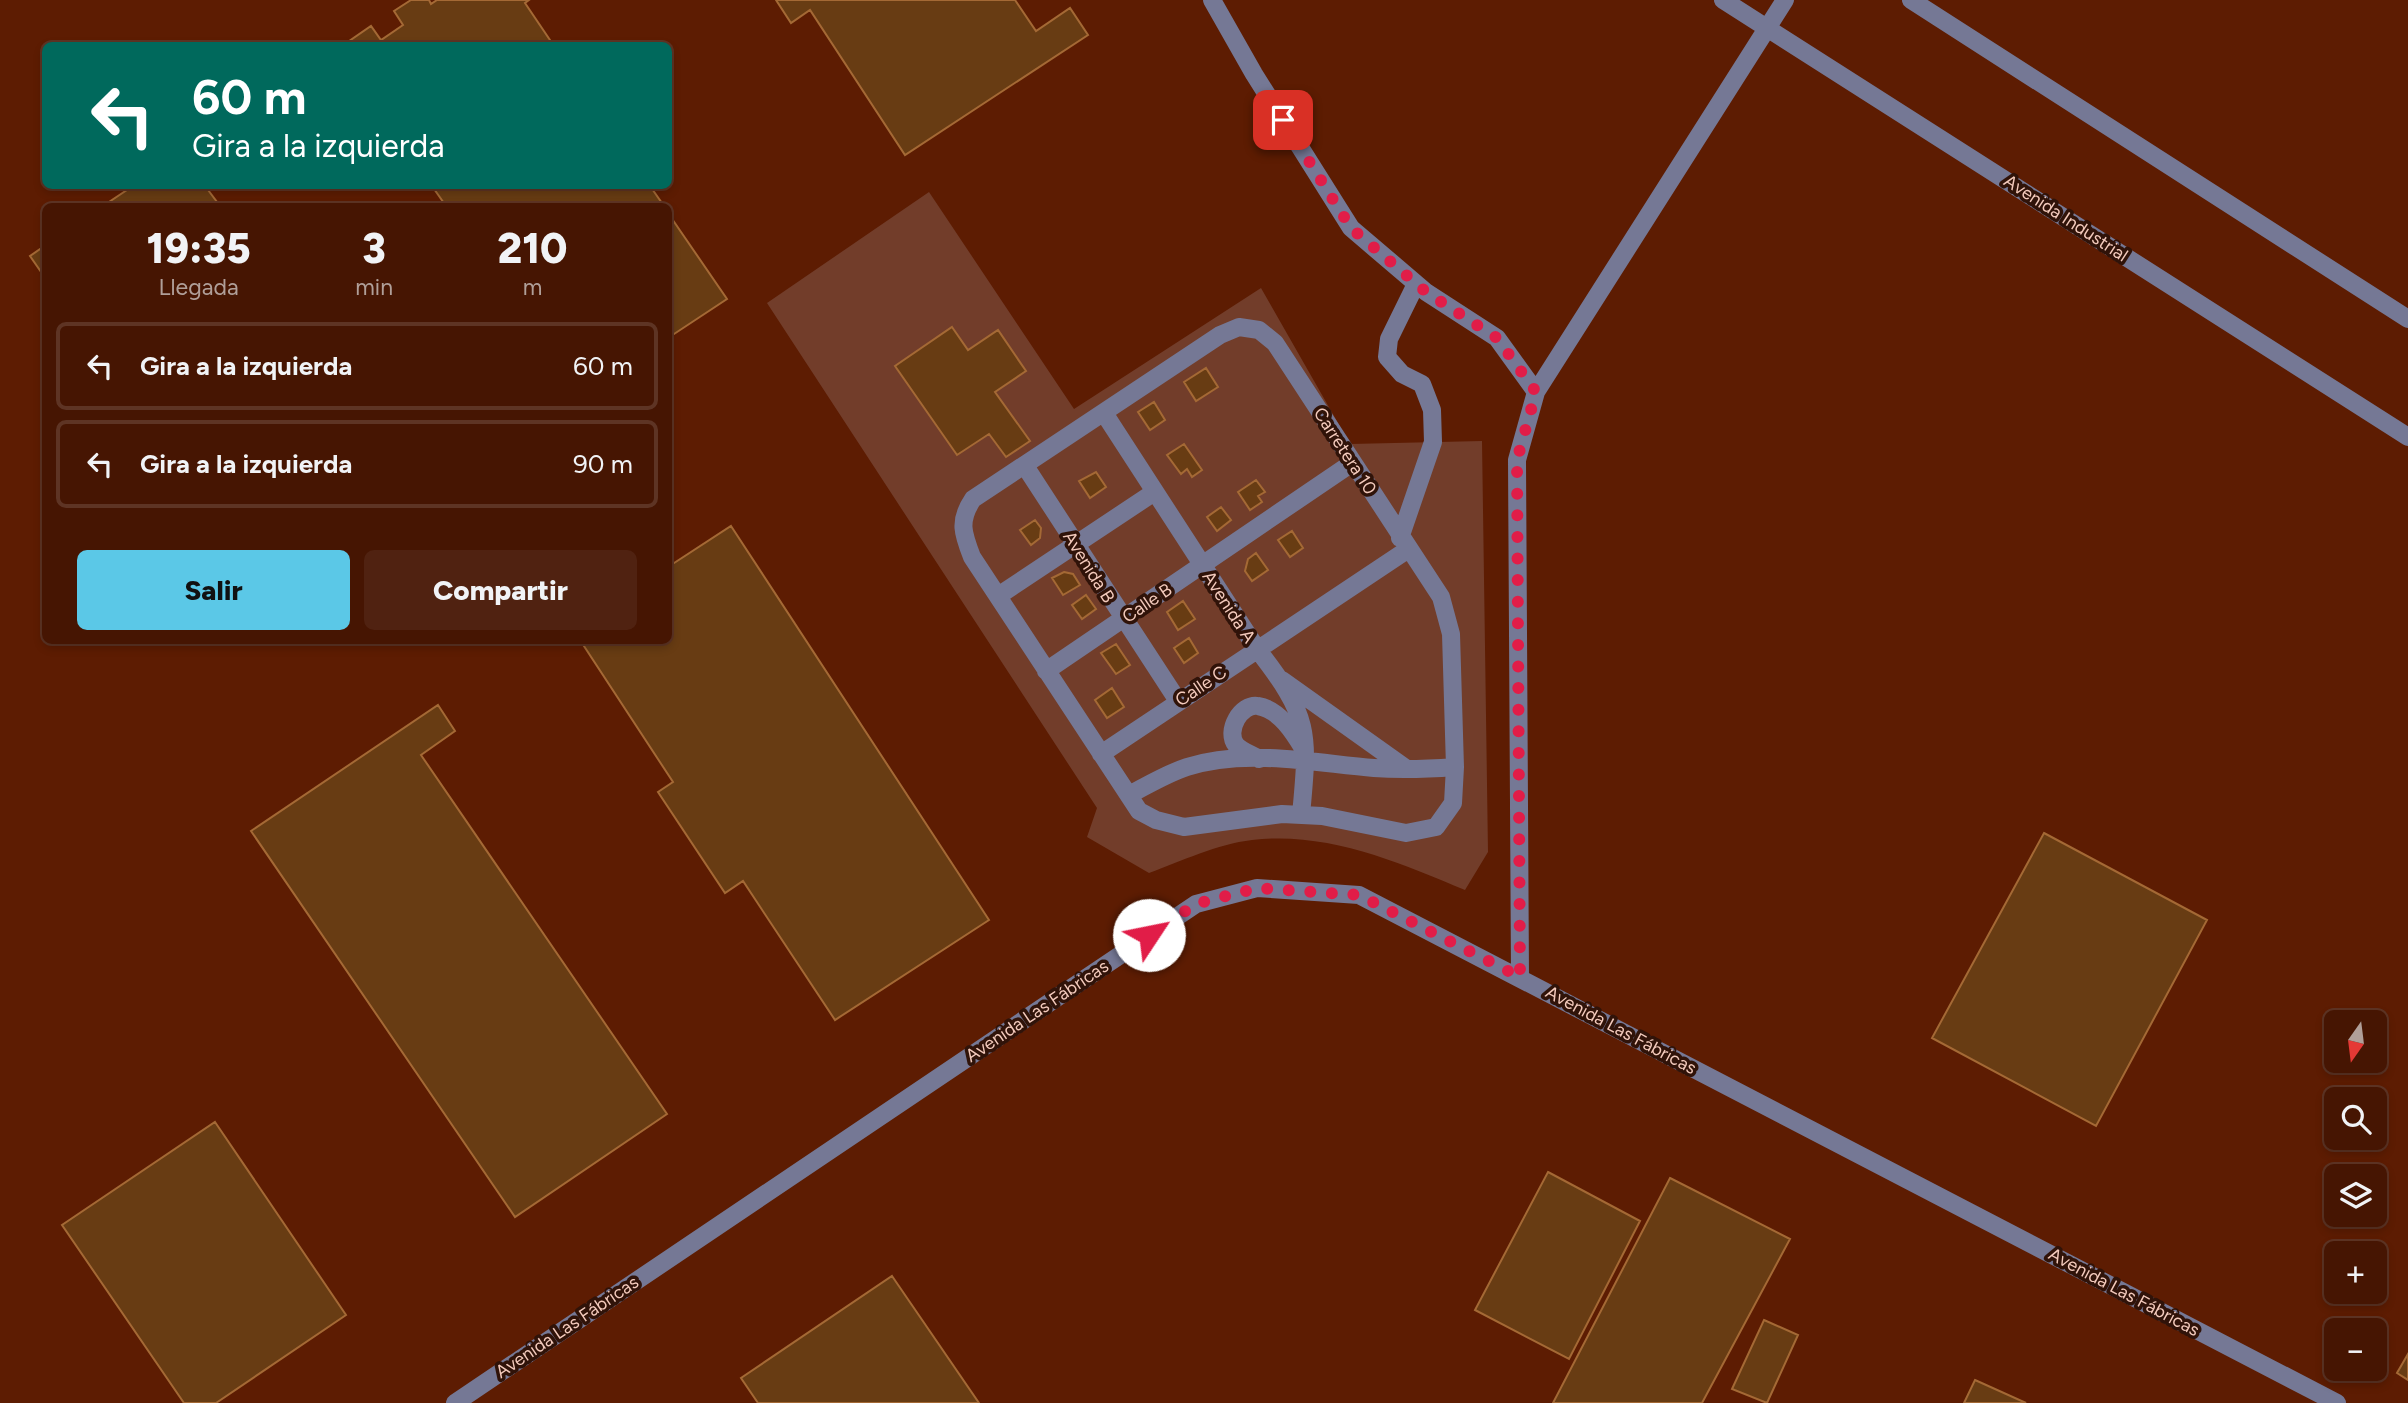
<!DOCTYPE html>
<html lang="es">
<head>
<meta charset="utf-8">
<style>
	:root { --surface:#461502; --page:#502211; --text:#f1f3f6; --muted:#b09f99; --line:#5e3424; --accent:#5bc8e7 }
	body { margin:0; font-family:Figtree,sans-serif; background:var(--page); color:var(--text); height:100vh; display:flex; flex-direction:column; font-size:26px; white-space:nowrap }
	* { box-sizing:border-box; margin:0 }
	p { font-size:23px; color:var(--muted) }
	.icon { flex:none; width:38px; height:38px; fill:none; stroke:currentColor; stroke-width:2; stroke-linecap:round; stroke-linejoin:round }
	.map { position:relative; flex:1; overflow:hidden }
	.sheet { position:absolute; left:42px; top:203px; width:630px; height:441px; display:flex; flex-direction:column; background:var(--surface); border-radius:10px; box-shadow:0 4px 10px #0003,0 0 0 2px var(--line) }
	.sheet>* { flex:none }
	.hud { position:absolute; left:42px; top:42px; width:630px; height:147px; border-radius:10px; box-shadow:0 4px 10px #0003,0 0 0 2px var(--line); background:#00695c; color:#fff; overflow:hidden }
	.needle { width:46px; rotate:194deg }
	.controls { position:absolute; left:2324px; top:1010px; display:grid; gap:14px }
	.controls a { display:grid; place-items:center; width:63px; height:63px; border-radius:10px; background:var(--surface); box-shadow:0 4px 10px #0003,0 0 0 2px var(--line); font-size:35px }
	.pin { position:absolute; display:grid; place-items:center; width:60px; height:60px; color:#fff; margin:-30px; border-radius:14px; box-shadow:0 4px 10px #0006 }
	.me { position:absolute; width:77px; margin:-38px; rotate:56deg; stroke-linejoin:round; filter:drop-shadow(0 0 5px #0008) }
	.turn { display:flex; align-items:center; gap:24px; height:147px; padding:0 35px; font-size:32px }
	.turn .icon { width:91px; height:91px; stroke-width:2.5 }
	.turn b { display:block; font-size:49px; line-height:60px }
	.eta { display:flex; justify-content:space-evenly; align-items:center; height:119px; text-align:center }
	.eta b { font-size:42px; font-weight:800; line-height:49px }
	.primary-button { display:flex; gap:14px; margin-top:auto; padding:14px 35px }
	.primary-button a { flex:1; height:80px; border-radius:10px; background:var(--accent); color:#111; font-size:28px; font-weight:800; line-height:80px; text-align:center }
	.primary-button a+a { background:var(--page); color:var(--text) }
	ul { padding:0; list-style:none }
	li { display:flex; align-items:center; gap:21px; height:88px; margin:0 14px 10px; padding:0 21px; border:4px solid var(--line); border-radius:10px }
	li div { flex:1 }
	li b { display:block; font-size:26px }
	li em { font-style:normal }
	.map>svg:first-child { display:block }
	.green { fill:#723d2a }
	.building { fill:#683c13; stroke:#a46935; stroke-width:2 }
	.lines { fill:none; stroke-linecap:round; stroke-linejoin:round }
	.minor { stroke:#757895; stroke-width:18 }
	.route { stroke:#e11d48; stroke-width:12; stroke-dasharray:0 21.6 }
	.labels { text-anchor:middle; stroke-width:7; stroke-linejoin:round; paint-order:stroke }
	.street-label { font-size:18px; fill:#f3cabc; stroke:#301309 }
</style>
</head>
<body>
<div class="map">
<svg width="2408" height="1403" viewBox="0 0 2408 1403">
	<rect width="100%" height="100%" fill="#5d1c02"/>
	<path class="green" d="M929,192L1074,409L1261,288L1350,444L1482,441L1488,852L1465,890C1399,862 1326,831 1252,840C1217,844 1182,861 1149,873L1087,837L1097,808L767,303Z"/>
	<path class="building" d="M411,0H429L431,4L437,0H529L525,3L554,46H342L371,26L381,40L403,25L394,11Z
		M776,0H1015L1036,31L1070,8L1088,35L905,155L810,10L791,23Z
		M133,186H205L220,206H103Z
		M432,186H650L664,206H446Z
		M668,213L727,299L668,338Z
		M46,245V279L30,256Z
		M952,327L968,350L998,330L1026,371L995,392L1030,441L1006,457L989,434L957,455L895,366Z
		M1206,368L1218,387L1196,401L1184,382Z
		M1154,402L1165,420L1150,430L1138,412Z
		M1184,444L1202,470L1192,477L1187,469L1181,474L1167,455Z
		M1096,472L1106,487L1090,498L1079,481Z
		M1256,480L1265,492L1258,496L1262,502L1250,510L1238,492Z
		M1221,507L1231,520L1217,531L1207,517Z
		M1035,520L1041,528L1040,538L1031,545L1020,530Z
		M731,526L989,920L835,1020L743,881L725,893L658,792L673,782L580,640H668V567Z
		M1292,531L1303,548L1290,557L1278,540Z
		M1256,553L1268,570L1252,581L1245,571L1248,559Z
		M1064,572L1073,574L1080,585L1063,595L1052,578Z
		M1086,595L1096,609L1082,619L1072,605Z
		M1183,601L1195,619L1178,630L1167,612Z
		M1189,638L1198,653L1184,663L1174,648Z
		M1116,644L1130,665L1116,674L1101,653Z
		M1112,688L1124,707L1107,718L1095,700Z
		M438,705L455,731L421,755L667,1114L515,1217L251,831Z
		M2044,833L2207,920L2096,1126L1932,1038Z
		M215,1122L346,1315L216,1403H184L62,1225Z
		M1548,1172L1640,1221L1569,1359L1475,1310Z
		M1670,1178L1790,1239L1702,1403H1553Z
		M892,1276L979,1403H758L741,1378Z
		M1764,1320L1798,1335L1767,1403L1732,1389Z
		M2408,1354V1380L2397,1373Z
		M1975,1380L2026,1403H1964Z"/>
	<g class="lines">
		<path class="minor" d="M1212,0L1254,74L1351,228L1426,292L1497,338L1536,392
			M1723,0L2408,437
			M1911,0L2408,319
			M1239,327L1259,330L1275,343L1441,597L1451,634L1455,767L1453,803L1436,827L1406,833L1322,816L1282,814L1184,827L1156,820L1139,811L972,557C963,534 958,521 973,499L1220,335Z
			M1104,413L1257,649C1310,717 1309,731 1301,815
			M1025,466L1178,701
			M1400,538L1433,442L1432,410L1422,384L1402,374L1387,357L1389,339L1416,284
			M998,596L1153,493
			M1046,671L1352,463
			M1282,680L1407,769
			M1101,754L1407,550
			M1259,759C1253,755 1241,751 1236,745C1225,731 1241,703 1258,706C1279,709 1294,733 1304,750
			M1129,795C1148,785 1166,774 1187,767C1245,748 1314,763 1374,768C1401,770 1428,769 1455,767
			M1520,977L1517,460L1536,392L1785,0
			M455,1403L1196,904L1257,888L1359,895L2337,1403"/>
	</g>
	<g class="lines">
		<path class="route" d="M1149,935L1196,904L1257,888L1359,895L1520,977L1517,460L1536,392L1497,338L1426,292L1351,228L1283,120"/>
	</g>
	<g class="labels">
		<g class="street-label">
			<text transform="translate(2066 218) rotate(33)" y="6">Avenida Industrial</text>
			<text transform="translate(1345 451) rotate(57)" y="6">Carretera 10</text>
			<text transform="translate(1089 567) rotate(58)" y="6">Avenida B</text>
			<text transform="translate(1147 603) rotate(-34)" y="6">Calle B</text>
			<text transform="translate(1229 607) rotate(57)" y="6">Avenida A</text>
			<text transform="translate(1201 686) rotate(-34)" y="6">Calle C</text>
			<text transform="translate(1037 1011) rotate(-34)" y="6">Avenida Las Fábricas</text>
			<text transform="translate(1621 1030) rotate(28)" y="6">Avenida Las Fábricas</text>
			<text transform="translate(2124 1292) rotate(28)" y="6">Avenida Las Fábricas</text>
			<text transform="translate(567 1327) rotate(-34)" y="6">Avenida Las Fábricas</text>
		</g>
	</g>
</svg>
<div class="controls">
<a><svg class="needle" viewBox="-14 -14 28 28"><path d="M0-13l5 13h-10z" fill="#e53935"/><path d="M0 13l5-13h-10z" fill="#b09f99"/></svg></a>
<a><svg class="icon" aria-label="search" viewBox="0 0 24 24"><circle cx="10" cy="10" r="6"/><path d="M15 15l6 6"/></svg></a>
<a><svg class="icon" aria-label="layers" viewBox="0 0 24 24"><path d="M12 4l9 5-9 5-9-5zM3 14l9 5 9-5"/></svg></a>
<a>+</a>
<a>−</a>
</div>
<div class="pin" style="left:1283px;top:120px;background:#d93025"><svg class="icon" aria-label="arrive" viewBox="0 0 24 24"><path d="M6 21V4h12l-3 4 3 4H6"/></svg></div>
<svg class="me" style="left:1149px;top:935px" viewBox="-20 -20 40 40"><circle r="19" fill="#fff"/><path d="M0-13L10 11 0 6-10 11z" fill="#e11d48"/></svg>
<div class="hud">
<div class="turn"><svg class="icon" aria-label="left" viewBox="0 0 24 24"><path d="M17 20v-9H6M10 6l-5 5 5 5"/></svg><div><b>60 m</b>Gira a la izquierda</div></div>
</div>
<section class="sheet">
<div class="eta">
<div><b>19:35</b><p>Llegada</p></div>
<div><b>3</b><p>min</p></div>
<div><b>210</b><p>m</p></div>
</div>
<ul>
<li><svg class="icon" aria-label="left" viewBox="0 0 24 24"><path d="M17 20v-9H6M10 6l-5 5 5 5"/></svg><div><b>Gira a la izquierda</b></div><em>60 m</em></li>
<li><svg class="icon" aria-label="left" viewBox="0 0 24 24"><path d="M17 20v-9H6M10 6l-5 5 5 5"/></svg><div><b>Gira a la izquierda</b></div><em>90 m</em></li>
</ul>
<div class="primary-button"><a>Salir</a><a>Compartir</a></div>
</section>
</div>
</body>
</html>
